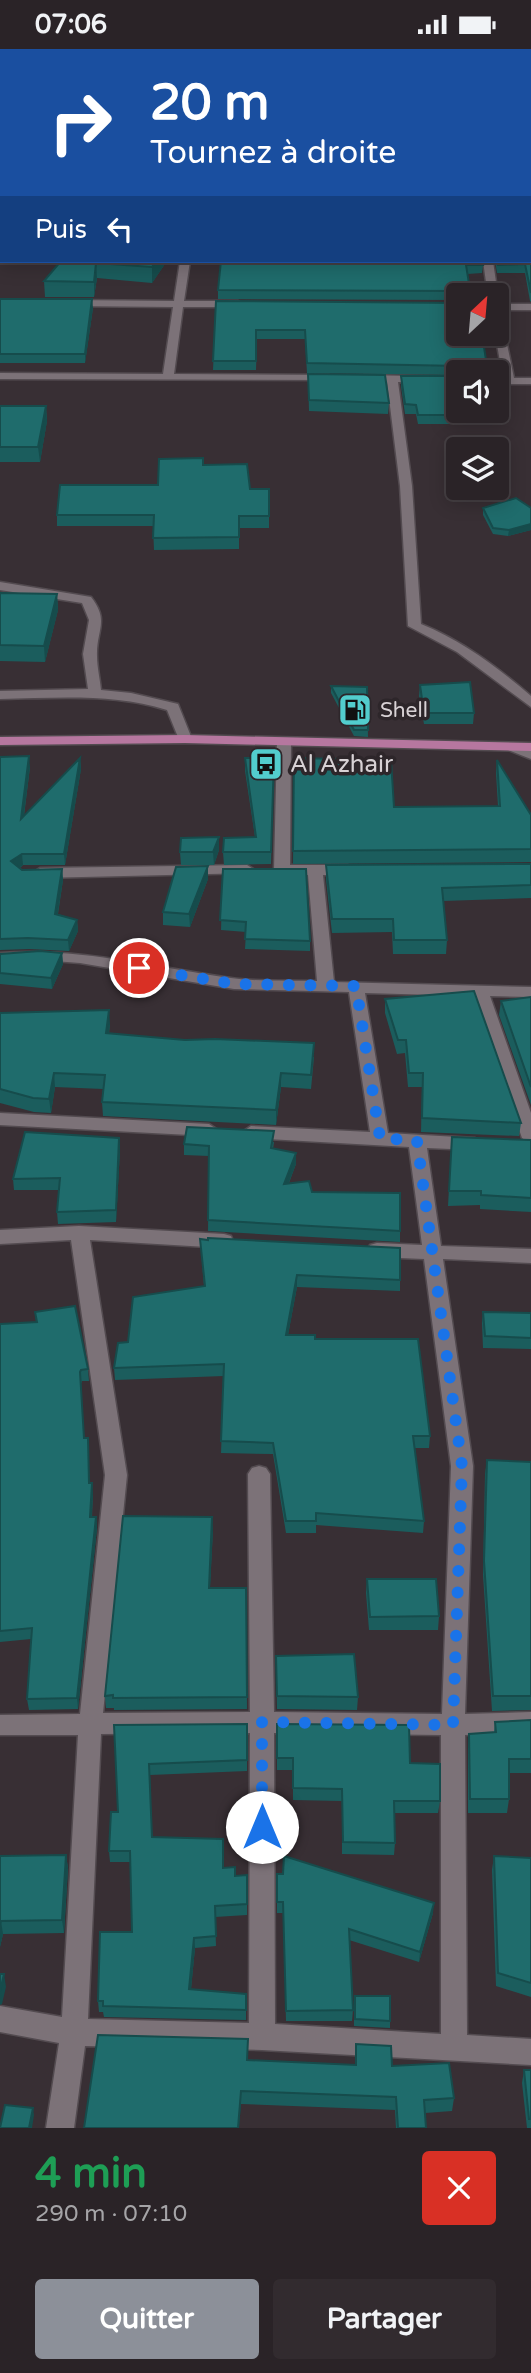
<!DOCTYPE html>
<html lang="fr">
<head>
<meta charset="utf-8">
<style>
	:root { --surface:#2a2327; --page:#322b2f; --text:#f1f3f6; --muted:#a5a4a7; --line:#464044; --accent:#8c9099 }
	body { margin:0; font-family:"Varela Round",sans-serif; background:var(--page); color:var(--text); height:100vh; display:flex; flex-direction:column; font-size:26px; white-space:nowrap }
	* { box-sizing:border-box; margin:0 }
	p { font-size:23px; color:var(--muted) }
	.icon { flex:none; width:38px; height:38px; fill:none; stroke:currentColor; stroke-width:2; stroke-linecap:round; stroke-linejoin:round }
	.map { position:relative; height:2079px; overflow:hidden }
	.details { display:flex; flex-direction:column; background:var(--surface); flex:1 }
	.details>* { flex:none }
	.hud { position:absolute; left:0px; top:0px; width:532px; height:214px; box-shadow:0 4px 18px #0003,0 0 0 2px var(--line); background:#1a4fa0; color:#fff; overflow:hidden }
	.needle { width:46px; rotate:26deg }
	.fabs { position:absolute; left:446px; top:234px; display:grid; gap:14px }
	.fabs a { display:grid; place-items:center; width:63px; height:63px; border-radius:7px; background:var(--surface); box-shadow:0 4px 18px #0003,0 0 0 2px var(--line); font-size:35px }
	.pin { position:absolute; display:grid; place-items:center; width:60px; height:60px; color:#fff; margin:-30px; border:4px solid #fff; border-radius:50%; box-shadow:0 2px 7px #0007 }
	.me { position:absolute; width:77px; margin:-38px; rotate:0deg; stroke-linejoin:round; filter:drop-shadow(0 0 5px #0008) }
	.turn { display:flex; align-items:center; gap:24px; height:147px; padding:0 35px; font-size:32px }
	.turn .icon { width:91px; height:91px; stroke-width:2.5 }
	.turn b { display:block; font-size:49px; line-height:60px }
	.then { display:flex; align-items:center; height:66px; padding:0 35px; background:#0003; gap:14px; font-size:26px }
	.round { display:grid; place-items:center; flex:none; width:74px; height:74px; border-radius:7px; background:var(--page) }
	.overview { display:flex; align-items:center; justify-content:space-between; height:119px; padding:0 35px }
	h1 { font-size:42px; font-weight:700; line-height:52px; color:#1e9e55 }
	.primary-button { display:flex; gap:14px; margin-top:auto; padding:14px 35px }
	.primary-button a { flex:1; height:80px; border-radius:7px; background:var(--accent); color:#fff; font-size:28px; font-weight:700; line-height:80px; text-align:center }
	.primary-button a+a { background:var(--page); color:var(--text) }
	.status { display:flex; justify-content:space-between; align-items:center; height:49px; padding:0 35px; background:var(--surface); direction:ltr }
	.status svg { height:19px; fill:currentColor }
	.map>svg:first-child { display:block }
	.lines { fill:none; stroke-linecap:round; stroke-linejoin:round }
	.minor-casing { stroke:#534b50; stroke-width:3 }
	.secondary-casing { stroke:#534b50; stroke-width:3 }
	.primary-casing { stroke:#534b50; stroke-width:3 }
	.minor { fill:#7c7278; fill-rule:evenodd }
	.secondary { fill:#7c7278; fill-rule:evenodd }
	.primary { fill:#b6779f; fill-rule:evenodd }
	.wall { fill:#1b5d5d }
	.shaded-wall { fill:#164c4c }
	.building { fill:#1f6c6c; stroke:#164c4c; stroke-width:2 }
	.route { stroke:#1a73e8; stroke-width:12; stroke-dasharray:0 21.6 }
	.labels { text-anchor:middle; stroke-width:7; stroke-linejoin:round; paint-order:stroke }
	.far-poi-label { font-size:21px; fill:#d8d2d5; stroke:#2d262a; text-anchor:start }
	.poi-label { font-size:24px; fill:#d8d2d5; stroke:#2d262a; text-anchor:start }
</style>
</head>
<body>
<div class="status"><b>07:06</b><svg viewBox="0 0 49 12"><path d="M0 12V9h3v3zM5 12V6h3v6zM10 12V3h3v9zM15 12V0h3v12zM26 1h20v11H26zM47 4h2v5h-2z"/></svg></div>
<div class="map">
<svg width="531" height="2079" viewBox="0 0 531 2079">
	<rect width="100%" height="100%" fill="#382f34"/>
	<g class="lines">
		<defs>
			<path id="minor" d="M58,0H66L57,2Z
				M216,0H224V2H216Z
				M461,0H469L470,2H462Z
				M0,18H2V22H0Z
				M530,18H531V22H530Z
				M530,82H531V86H530Z
				M2,109V117L0,118V110Z
				M180,212H190L184,252H238L243,255L238,258H183L174,325L329,326L334,329L333,331L0,330V324L163,325L173,258L70,257L65,254L70,251L174,252Z
				M483,212H493L498,247L497,248L488,247Z
				M497,255H531V261H497Z
				M497,268L502,271L514,329H531V335H497V329H503L495,285H497Z
				M364,326L458,328V334L398,333L412,437L421,575C463,592 497,618 531,647V658L457,603L408,577L400,437L387,333L360,331L359,329Z
				M0,533L91,548C110,572 96,581 97,607C97,618 100,630 101,641L131,644L178,655L192,690L190,693H180L167,661C113,644 56,649 0,650V642L88,640L83,605L89,571L82,554L0,541Z
				M284,689L291,693L290,816H348L356,821L348,826H323L334,933L531,938V948L490,947L531,1064V1095L522,1089L473,947L365,944L388,1084L475,1089L484,1095L475,1101L427,1099L441,1197L531,1200V1214L443,1210L473,1417L465,1665L531,1663V1683L465,1686L467,1986L531,1990V2016L262,2001L85,1997L74,2079H46L59,1994L0,1983V1957L62,1968L78,1686H0V1666L80,1665L105,1426L71,1191L0,1195V1181L79,1177L224,1185L231,1187L233,1192L231,1197L224,1199L90,1191L127,1426L103,1664L250,1663L248,1425L252,1419L259,1417L266,1419L270,1425L274,1663L442,1665L451,1417L424,1210L377,1208L370,1206L367,1201L370,1196L377,1194L422,1196L409,1098L251,1089L242,1083L251,1077L370,1083L349,943L234,940L80,914L41,911L0,914V904C79,898 153,918 231,929C259,933 289,931 317,932L308,826H282L274,821L277,693ZM250,1684L249,1974L88,1970L101,1685ZM274,1684L441,1686V1985L275,1975Z
				M247,816L255,821L252,824L40,829L32,824L40,819Z
				M0,1064L209,1075L218,1081L209,1087L0,1076Z"/>
			<path id="secondary" d="M513,694L531,701V710L508,701V695Z"/>
			<path id="primary" d="M185,686L531,694V702L185,694L0,696V688Z"/>
		</defs>
		<use href="#minor" class="minor-casing"/>
		<use href="#secondary" class="secondary-casing"/>
		<use href="#primary" class="primary-casing"/>
		<use href="#minor" class="minor"/>
		<use href="#secondary" class="secondary"/>
		<use href="#primary" class="primary"/>
	</g>
	<path class="wall" d="M530,98H531V253L530,252L525,224H497L495,212H530Z
		M61,212H167L152,234L97,229L94,248H45L44,232Z
		M221,212L483,216L482,224L467,225L471,247H458V253V251L218,250V241Z
		M0,250L93,259L85,314H0Z
		M216,252L488,324H458V326L307,324L305,290H257L256,321H213Z
		M308,325L389,354L388,365L309,362Z
		M401,327L494,366V375H418L416,365H405L401,337Z
		M0,357H46L47,372L40,413H0Z
		M203,416L250,440H269V479H239V500L154,501L153,477H57V466L158,436Z
		M483,459H531V481L508,487L493,485L483,466Z
		M0,544L57,545L58,561L45,613L0,612Z
		M420,636L474,664L473,675H424L419,647Z
		M331,637L367,638L368,688L354,687L331,644Z
		M0,708L30,718L24,767L80,709L81,720L65,816H23L20,819L22,821L62,820L63,831L58,865L77,871L78,882L69,902L29,900L0,901Z
		M245,709H274L271,815L224,816L223,803L255,788L245,722Z
		M294,709L394,758L498,757L496,724L497,711L531,766V813L293,815Z
		M219,801L214,816H181L180,803Z
		M531,815V849L443,852L447,891L446,905H393L392,883L332,884L326,830V816Z
		M208,817V830L190,878L163,876V863Z
		M223,820L310,892V902L245,900L246,883L221,881Z
		M62,904L63,915L52,940L0,935V905Z
		M531,948V1056L499,966L501,952Z
		M385,950L521,1074L519,1087L421,1083L422,1038H408L405,1004L397,1005L385,964Z
		M0,964L110,975L109,985L314,1008L311,1040L281,1038L276,1076L103,1067L102,1053L103,1040L55,1038L51,1064L34,1063L0,1054Z
		M119,1089L120,1101L116,1173L58,1175L57,1163L59,1141H14L13,1130Z
		M531,1091V1163L480,1160V1156L448,1157L451,1102Z
		M274,1093L273,1100L296,1104V1115L289,1134L312,1143L400,1182V1193L208,1182L209,1107L184,1106V1095Z
		M200,1190L400,1231V1242L297,1238L288,1286L315,1290L430,1387L429,1399H415L424,1472L423,1484L316,1476V1484H286L273,1405L221,1404L224,1327L115,1331L114,1319L128,1293L204,1237Z
		M35,1263L88,1320L89,1332H82L81,1335L84,1389H88L89,1434L93,1445L92,1468H96L97,1479L78,1660L29,1661L27,1650L31,1590L0,1593V1275L36,1273Z
		M483,1263L531,1264V1300L483,1299L482,1274Z
		M487,1411L531,1413V1661L492,1662L483,1526L485,1425Z
		M213,1481L210,1539H246L247,1660L114,1661V1659H106L105,1647Z
		M367,1530L439,1567L438,1581H369L366,1544Z
		M276,1607L358,1648L357,1661L277,1660Z
		M531,1671V1724H509V1750L507,1764H468V1699L469,1685L494,1683L495,1673Z
		M247,1675V1722L150,1726L152,1788L223,1819L235,1827L247,1826V1866L215,1868L216,1897L195,1899L191,1940L246,1945V1971L104,1968L103,1963H99L98,1952L132,1883L130,1813H110L109,1802L118,1763L114,1676Z
		M277,1675L410,1714L440,1752L438,1764H394L395,1794L394,1806L342,1805V1752L293,1751V1721H277Z
		M66,1806L68,1819L64,1884L3,1885L0,1898V1807Z
		M494,1807L531,1809V1948L496,1937L492,1821Z
		M277,1825L433,1864L419,1913L349,1891L353,1961L352,1972H286L283,1864H277Z
		M354,1953L390,1972V1979L354,1977Z
		M356,1995L392,2017L454,2049L452,2062L425,2064L426,2079H396L395,2061L241,2055L84,2079L248,2003V2011L355,2016Z
		M524,2021H531V2079H527L522,2034Z"/>
	<path class="shaded-wall" d="M156,212H167L152,234V218Z
		M96,214L97,229L94,248V233Z
		M92,250L93,259L85,314V305Z
		M46,357L47,372L40,413L38,398Z
		M531,475V481L508,487L509,481Z
		M57,545L58,561L45,613L44,597Z
		M29,707L30,718L22,781L21,770Z
		M80,709L81,720L65,816L64,805Z
		M219,788V801L214,816L213,803Z
		M22,805L23,816L13,823L11,812Z
		M208,817V830L190,878L189,865Z
		M62,820L63,831L56,876L55,865Z
		M77,871L78,882L69,902L68,891Z
		M62,904L63,915L52,940L51,929Z
		M109,961L110,975L107,998L106,984Z
		M54,1024L55,1038L51,1064L49,1050Z
		M281,1024V1038L276,1076V1061Z
		M119,1089L120,1101L116,1173V1161Z
		M296,1104V1115L284,1146V1135Z
		M297,1226V1238L286,1297V1286Z
		M92,1434L93,1445L91,1479L90,1468Z
		M96,1468L97,1479L78,1660L77,1649Z
		M212,1468L213,1481L209,1552V1539Z
		M66,1806L68,1819L64,1884L62,1871Z
		M434,1854L433,1864L419,1913L420,1903Z
		M1,1872L3,1885L0,1898V1875Z
		M194,1889L195,1899L190,1951L189,1940Z
		M4,1925L6,1938L2,1955L0,1956V1942Z
		M241,2042V2055L239,2079H238Z
		M33,2059L34,2066L32,2079H29Z"/>
	<path class="building" d="M530,98H531L530,138Z
		M530,146L531,147L530,188Z
		M530,195L531,197V244L525,215L498,216L497,212H530Z
		M61,212H156L152,218L96,214L94,233L44,232Z
		M221,212H482L483,216H466L471,247H460L459,242L218,241Z
		M0,250H92L85,305H0Z
		M216,252L458,254V285H482L488,324H461L460,317L307,314L305,281H256V312H213Z
		M308,325L385,326L389,354L309,351Z
		M401,327H458V362H494V366H418L416,356L405,355Z
		M0,357H46L38,398H0Z
		M203,409V416L247,415L250,440H269V467H239V488L153,489L154,466H57L60,436H158L159,410Z
		M516,449L531,459V475L509,481L493,479L483,459Z
		M0,544L57,545L44,597L0,596Z
		M470,633L474,664H424L420,636Z
		M331,637L367,638L368,681H354Z
		M29,707L21,770L80,709L64,805H22L11,812L22,821L62,820L55,865L77,871L68,891L28,889L0,890V708Z
		M245,709H274L271,803H223L224,789L256,788Z
		M294,709L391,711L394,758L500,757L497,711L531,766V800L293,802Z
		M219,788L213,803H180L181,789Z
		M531,815V836L442,839L447,891H394L393,870H332L326,816Z
		M208,817L189,865L163,863L176,818Z
		M223,820H306L310,892L245,890L246,873L220,871Z
		M40,902L62,904L51,929L0,924V905Z
		M474,942L521,1074L422,1069L423,1024H409L406,991H398L385,950Z
		M531,948V1038L501,952Z
		M109,961L106,984L185,991L215,990L314,994L311,1026L281,1024L276,1061L102,1053L105,1026L54,1024L49,1050L33,1049L0,1040V964Z
		M187,1078L274,1082L271,1099L296,1104L284,1135L309,1132L312,1143L400,1144V1182L208,1171L209,1097L184,1095Z
		M25,1083L119,1089L116,1161L57,1163L60,1129L13,1130Z
		M452,1088L531,1091V1149L481,1146V1142H449Z
		M208,1189L400,1199V1231L297,1226L286,1286H315V1290H418L430,1387H413L424,1472L316,1464V1472H286L273,1394L221,1392L224,1315L114,1319L118,1294L128,1293L133,1248L205,1237L200,1190L208,1191Z
		M75,1257L88,1320L81,1321L80,1323L84,1389H88L89,1434H92L90,1468H96L77,1649L27,1650L32,1579L0,1582V1275L37,1273L35,1263Z
		M483,1263L531,1264V1289L485,1287Z
		M487,1411L531,1413V1647H493L484,1512Z
		M123,1467L212,1468L209,1539H246L247,1648L113,1649V1646L105,1647Z
		M367,1530H436L439,1567L370,1568Z
		M354,1605L358,1648L277,1647L276,1607Z
		M531,1671V1710H509V1750H470L469,1685L496,1683L495,1673Z
		M247,1675V1711L149,1715L152,1788L223,1790V1819L235,1818V1827L247,1826V1855L215,1857L216,1887L194,1889L189,1940L246,1945V1961L103,1957V1952H98L100,1883H132L130,1802H109L111,1763H118L114,1676Z
		M277,1675L409,1676L410,1714L440,1715V1752H394L395,1794L343,1793L342,1740L293,1739V1709H277Z
		M66,1806L62,1871L1,1872L0,1875V1807Z
		M284,1807L434,1854L420,1903L349,1880L353,1961L286,1962L283,1853H277V1825H283Z
		M494,1807L531,1809V1934L498,1924Z
		M0,1925H4L0,1942Z
		M355,1947H390V1972L355,1970Z
		M98,1986L248,1990L247,2011L356,2016V1995L391,1997L392,2017L449,2014L454,2049L424,2051L426,2079H398L396,2048L241,2042L238,2079H84Z
		M524,2021H531V2070H529Z
		M5,2056L33,2059L29,2079H0Z"/>
	<g class="lines">
		<path class="route" d="M139,919L234,935L356,937L380,1089L417,1092L462,1417L453,1676L262,1673V1778"/>
	</g>
	<defs>
		<symbol id="fuel-square" viewBox="-11 -11 22 22"><rect x="-9" y="-9" width="18" height="18" rx="4" fill="#52cdcd" stroke="#2d262a"/><path d="M-5.5-6h7V0h2V4h1.3V-2.5L3-4.5l.8-.8L6-3V5H2.5V1h-1V6h-7ZM-4.2-4.7v3.2H.2V-4.7Z" fill="#111"/></symbol>
		<symbol id="bus-square" viewBox="-11 -11 22 22"><rect x="-9" y="-9" width="18" height="18" rx="4" fill="#52cdcd" stroke="#2d262a"/><path d="M-5-6H5V4H4V6H2V4H-2V6H-4V4H-5ZM-3.5-4V0h7V-4ZM-3.5 1.2v1.5H-2V1.2ZM2 1.2v1.5H3.5V1.2Z" fill="#111"/></symbol>
	</defs>
	<g fill-rule="evenodd">
		<use href="#fuel-square" x="336" y="642" width="38" height="38"/>
		<use href="#bus-square" x="247" y="696" width="38" height="38"/>
	</g>
	<g class="labels">
		<g class="far-poi-label">
			<text x="380" y="668">Shell</text>
		</g>
		<g class="poi-label">
			<text x="290" y="723">Al Azhair</text>
		</g>
	</g>
</svg>
<div class="fabs">
<a><svg class="needle" viewBox="-14 -14 28 28"><path d="M0-13l5 13h-10z" fill="#e53935"/><path d="M0 13l5-13h-10z" fill="#a5a4a7"/></svg></a>
<a><svg class="icon" aria-label="sound" viewBox="0 0 24 24"><path d="M4 9h4l5-4v14l-5-4H4zM17 9q2 3 0 6"/></svg></a>
<a><svg class="icon" aria-label="layers" viewBox="0 0 24 24"><path d="M12 4l9 5-9 5-9-5zM3 14l9 5 9-5"/></svg></a>
</div>
<div class="pin" style="left:139px;top:919px;background:#d93025"><svg class="icon" aria-label="arrive" viewBox="0 0 24 24"><path d="M6 21V4h12l-3 4 3 4H6"/></svg></div>
<svg class="me" style="left:262px;top:1778px" viewBox="-20 -20 40 40"><circle r="19" fill="#fff"/><path d="M0-13L10 11 0 6-10 11z" fill="#1a73e8"/></svg>
<div class="hud">
<div class="turn"><svg class="icon" aria-label="right" viewBox="0 0 24 24"><path d="M7 20v-9h11M14 6l5 5-5 5"/></svg><div><b>20 m</b>Tournez à droite</div></div>
<div class="then">Puis<svg class="icon" aria-label="left" viewBox="0 0 24 24"><path d="M17 20v-9H6M10 6l-5 5 5 5"/></svg></div>
</div>
</div>
<section class="details">
<div class="overview"><div><h1>4 min</h1><p>290 m · 07:10</p></div><a class="round" style="background:#d93025;color:#fff"><svg class="icon" aria-label="close" viewBox="0 0 24 24"><path d="M6 6l12 12M18 6L6 18"/></svg></a></div>
<div class="primary-button"><a>Quitter</a><a>Partager</a></div>
</section>
</body>
</html>
